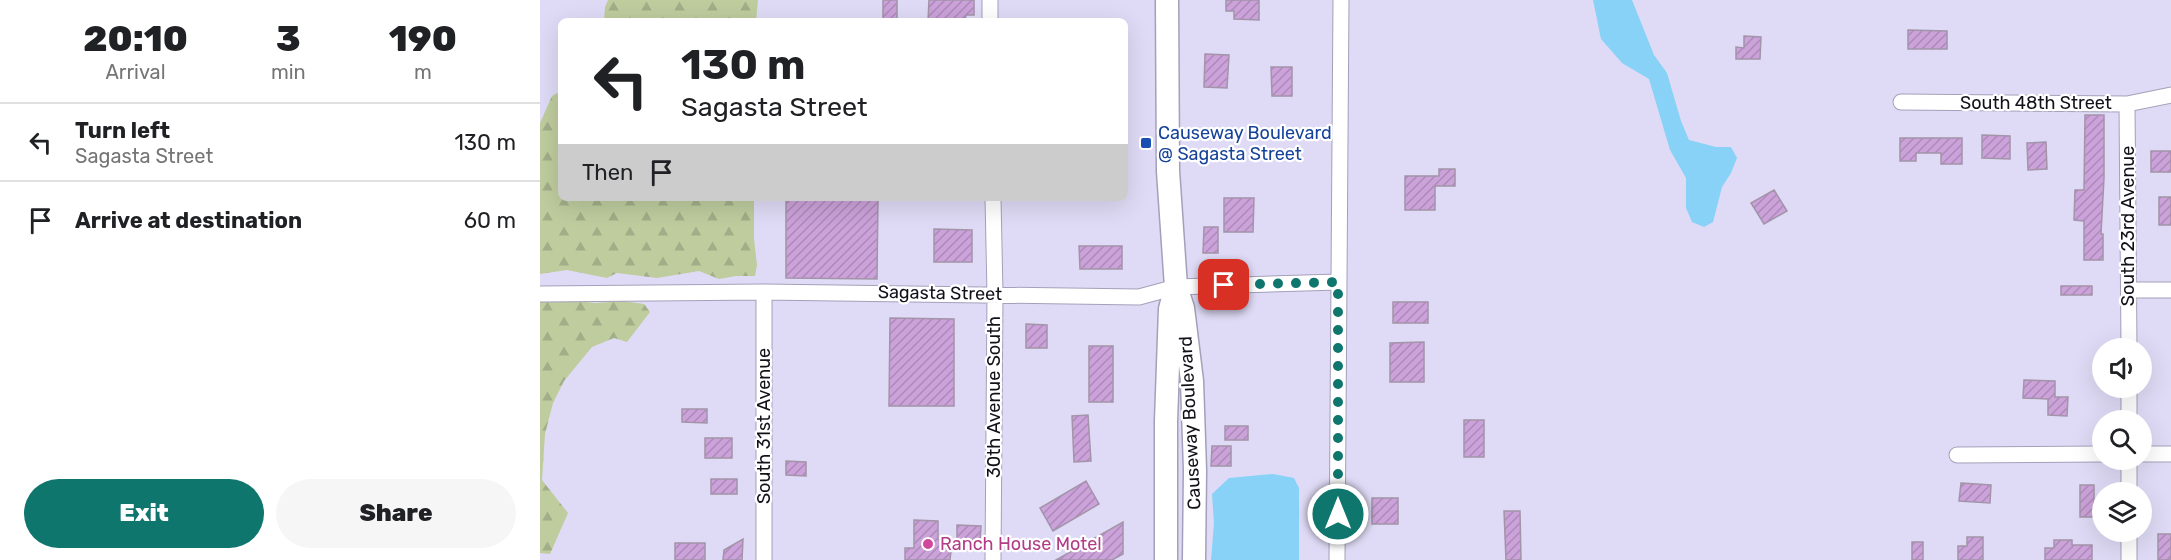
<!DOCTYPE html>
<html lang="en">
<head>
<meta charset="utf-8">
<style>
	:root { --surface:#fff; --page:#f6f6f6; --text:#202124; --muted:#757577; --line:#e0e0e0; --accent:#0f766e }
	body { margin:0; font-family:Rubik,sans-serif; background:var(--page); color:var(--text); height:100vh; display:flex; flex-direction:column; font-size:22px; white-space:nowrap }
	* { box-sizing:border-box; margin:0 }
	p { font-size:20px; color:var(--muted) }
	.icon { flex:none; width:33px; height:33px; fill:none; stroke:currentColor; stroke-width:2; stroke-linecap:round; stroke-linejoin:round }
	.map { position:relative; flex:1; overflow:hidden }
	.drawer { display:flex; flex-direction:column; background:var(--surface); width:540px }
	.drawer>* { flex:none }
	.banner { position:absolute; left:18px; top:18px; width:570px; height:183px; border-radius:9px; box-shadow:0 6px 24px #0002; background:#fff; color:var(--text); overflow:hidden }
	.controls { position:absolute; left:1552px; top:338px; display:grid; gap:12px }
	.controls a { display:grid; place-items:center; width:60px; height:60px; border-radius:50%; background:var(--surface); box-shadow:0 6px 24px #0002; font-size:30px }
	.pin { position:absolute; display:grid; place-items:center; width:51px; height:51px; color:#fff; margin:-26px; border-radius:12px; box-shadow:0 3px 9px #0006 }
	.me { position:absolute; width:66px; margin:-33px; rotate:0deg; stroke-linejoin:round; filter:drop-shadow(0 0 4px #0008) }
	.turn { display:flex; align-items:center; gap:21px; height:126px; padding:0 24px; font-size:27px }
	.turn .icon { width:78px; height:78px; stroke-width:2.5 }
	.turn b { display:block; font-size:42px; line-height:51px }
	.then { display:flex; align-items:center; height:57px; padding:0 24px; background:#0003; gap:12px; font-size:22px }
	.eta { display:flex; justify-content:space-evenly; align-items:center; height:102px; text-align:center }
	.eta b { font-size:36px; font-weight:800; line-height:42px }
	.button { display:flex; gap:12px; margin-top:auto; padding:12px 24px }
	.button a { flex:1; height:69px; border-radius:36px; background:var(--accent); color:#fff; font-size:24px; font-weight:800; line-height:69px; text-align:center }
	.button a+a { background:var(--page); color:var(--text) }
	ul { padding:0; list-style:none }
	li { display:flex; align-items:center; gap:18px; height:78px; padding:0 24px; border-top:2px solid var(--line) }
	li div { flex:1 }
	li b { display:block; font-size:22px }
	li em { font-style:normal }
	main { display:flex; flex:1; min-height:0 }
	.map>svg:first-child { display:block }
	.forest { fill:url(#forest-firs) }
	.water { fill:#87d2f6 }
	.building { fill:url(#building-hatch); stroke:#a394a9; stroke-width:1.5 }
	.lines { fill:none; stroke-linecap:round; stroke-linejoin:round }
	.street-casing { stroke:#a4a0b9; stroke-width:17 }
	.primary-casing { stroke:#a4a0b9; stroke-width:25 }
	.street { stroke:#fff; stroke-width:15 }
	.primary { stroke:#fff; stroke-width:22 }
	.route { stroke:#0f766e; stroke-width:10; stroke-dasharray:0 18 }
	.transit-dot { fill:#1a4fb4; stroke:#fff; stroke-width:2 }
	.hotel-dot { fill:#d1479c; stroke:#fff; stroke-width:2 }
	.labels { text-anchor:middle; stroke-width:4.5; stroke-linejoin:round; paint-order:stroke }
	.street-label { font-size:18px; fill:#12111a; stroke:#fff }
	.transit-label { font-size:18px; fill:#164399; stroke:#fff; text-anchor:start }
	.hotel-label { font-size:18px; fill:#b23c85; stroke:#fff; text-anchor:start }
</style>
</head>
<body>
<main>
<section class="drawer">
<div class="eta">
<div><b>20:10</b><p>Arrival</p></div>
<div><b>3</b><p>min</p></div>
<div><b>190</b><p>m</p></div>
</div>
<ul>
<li><svg class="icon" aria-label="left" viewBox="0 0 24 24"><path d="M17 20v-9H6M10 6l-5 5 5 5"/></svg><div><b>Turn left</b><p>Sagasta Street</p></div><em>130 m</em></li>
<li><svg class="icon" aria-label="arrive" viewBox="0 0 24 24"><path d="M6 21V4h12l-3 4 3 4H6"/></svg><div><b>Arrive at destination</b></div><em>60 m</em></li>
</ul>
<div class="button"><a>Exit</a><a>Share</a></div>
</section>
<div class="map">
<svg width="1631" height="560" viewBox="0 0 1631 560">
	<defs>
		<pattern id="forest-firs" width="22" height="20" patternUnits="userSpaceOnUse" patternTransform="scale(1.5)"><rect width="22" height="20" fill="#becc9e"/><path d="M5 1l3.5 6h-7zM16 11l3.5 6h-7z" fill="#a2ae88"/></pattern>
		<pattern id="building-hatch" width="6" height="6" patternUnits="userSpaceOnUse" patternTransform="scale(1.5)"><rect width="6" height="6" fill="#cba2d9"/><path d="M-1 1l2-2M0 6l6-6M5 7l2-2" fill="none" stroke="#ad8aba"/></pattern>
	</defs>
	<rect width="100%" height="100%" fill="#dfdbf6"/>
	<path class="forest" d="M68,0H218L216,21H64L65,7Z
		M21,91V198H214V239L217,265L215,276H196L179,279L159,271L117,278L77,273L67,278L27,270L0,274V123L12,96Z
		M0,297L55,303L83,301L104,304L110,312L87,342L74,338L52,347L24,381L13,403L5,434L2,480L28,513L10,554L0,553Z"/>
	<path class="water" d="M1053,0H1092L1114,55L1127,73L1141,121L1149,140L1176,147H1191L1197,158L1191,173L1182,187L1173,222L1164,227L1152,222L1146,208V178L1130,150L1109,79L1082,63L1061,39Z
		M733,474L754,478L759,488V560H671L674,523L672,494L689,478Z"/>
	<path class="building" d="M343,0H357V21H343Z
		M389,0H434V15H426L425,21H388Z
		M686,0H719V20L694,19V11H686Z
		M1368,30L1407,31V49H1368Z
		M1204,36L1221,37L1220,59H1196V47L1204,48Z
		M665,54L689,55L687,88L664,87Z
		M731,67H752V96H732Z
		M1545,115H1564V178L1561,234H1563V260H1544V221L1534,220L1535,190H1544Z
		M1442,135L1470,136V159L1442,158Z
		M1360,138H1422V164H1401V153H1376V161H1360Z
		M1506,142L1507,169L1488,170L1487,143Z
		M1611,151H1631V172H1611Z
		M899,169H915V186H895V210H865V176H899Z
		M1234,190L1247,211L1224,224L1211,203Z
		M1619,197H1631V225H1619Z
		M246,198H338L337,279L246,278Z
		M684,198H714L713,232H684Z
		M664,227H678V253H663Z
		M394,229L432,230V262H394Z
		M539,246H582V269H540Z
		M1521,286H1552V295H1521Z
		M853,302H888V323H853Z
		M350,318L414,319V406H349Z
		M486,324L507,325V348H486Z
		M884,342V382H850V343Z
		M549,346H573V402H549Z
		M1484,380L1515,381V397H1528L1527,416L1508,415V399L1483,398Z
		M142,409H167V423L142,422Z
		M548,415L551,461L534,462L532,416Z
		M924,420H944V457H924Z
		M685,426H708V440H685Z
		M165,438H192V458H165Z
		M672,446H691V466H671Z
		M246,461L266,462V476L246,475Z
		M171,479H197V494H171Z
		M546,481L559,504L513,531L500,508Z
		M1421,483L1451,485L1450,503L1419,501Z
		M1540,485H1554V517H1540Z
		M832,498H858V524H832Z
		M964,511H980L981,560H966Z
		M374,520L398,521V539L411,551L410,560H365V548H374Z
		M583,522V554L572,560H516Z
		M417,525L441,526L440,542H417Z
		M1618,534H1631V560H1618Z
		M1427,537H1443V560H1418V546H1427Z
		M203,539L202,560H183L184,550Z
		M1514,540H1532V545H1552V560H1505V548H1514Z
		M1372,542H1383V560H1372Z
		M135,543H165V560H135Z"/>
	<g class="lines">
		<defs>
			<path id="street" d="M450,0V21
				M1361,102L1587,104L1631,95
				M1587,104L1589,348
				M453,198L455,294L453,560
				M1589,290H1631
				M224,292V560
				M0,294L224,292L599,297L636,287L798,282
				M1589,387V420
				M1602,454H1631
				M1417,455L1563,454
				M1589,459V492
				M1589,531V560
				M797,560L801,0"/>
			<path id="primary" d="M627,0L628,171L636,287L643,308L652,381L655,470L654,560
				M626,560V421L630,309L634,294"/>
		</defs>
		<use href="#street" class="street-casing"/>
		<use href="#primary" class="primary-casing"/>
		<use href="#street" class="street"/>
		<use href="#primary" class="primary"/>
	</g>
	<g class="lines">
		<path class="route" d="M684,285L798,282V514"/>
	</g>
	<rect class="transit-dot" x="600" y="137" width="12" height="12" rx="3"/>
	<circle class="hotel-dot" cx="388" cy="544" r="6"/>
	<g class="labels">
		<g class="street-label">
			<text x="1496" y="109">South 48th Street</text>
			<text transform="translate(1588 226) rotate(-90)" y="6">South 23rd Avenue</text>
			<text transform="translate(400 293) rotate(1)" y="6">Sagasta Street</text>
			<text transform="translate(454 397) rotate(-90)" y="6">30th Avenue South</text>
			<text transform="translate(650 423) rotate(-93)" y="6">Causeway Boulevard</text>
			<text transform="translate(224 426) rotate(-90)" y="6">South 31st Avenue</text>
		</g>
		<g class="transit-label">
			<text x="618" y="139">Causeway Boulevard<tspan x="618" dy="21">@ Sagasta Street</tspan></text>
		</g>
		<g class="hotel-label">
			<text x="400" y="550">Ranch House Motel</text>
		</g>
	</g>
</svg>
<div class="controls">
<a><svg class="icon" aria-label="sound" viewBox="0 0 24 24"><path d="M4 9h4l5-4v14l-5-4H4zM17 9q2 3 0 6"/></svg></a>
<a><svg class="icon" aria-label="search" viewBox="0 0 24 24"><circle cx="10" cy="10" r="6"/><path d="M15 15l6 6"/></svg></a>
<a><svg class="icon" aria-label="layers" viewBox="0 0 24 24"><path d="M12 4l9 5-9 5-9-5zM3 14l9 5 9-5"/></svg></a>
</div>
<div class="pin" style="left:684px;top:285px;background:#d93025"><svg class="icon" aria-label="arrive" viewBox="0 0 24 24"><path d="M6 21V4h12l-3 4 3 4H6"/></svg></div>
<svg class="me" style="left:798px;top:514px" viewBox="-20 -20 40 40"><circle r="17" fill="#0f766e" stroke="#fff" stroke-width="3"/><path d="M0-11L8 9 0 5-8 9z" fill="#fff"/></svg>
<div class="banner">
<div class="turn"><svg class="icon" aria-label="left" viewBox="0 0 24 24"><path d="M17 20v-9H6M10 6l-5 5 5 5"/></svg><div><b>130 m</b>Sagasta Street</div></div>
<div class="then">Then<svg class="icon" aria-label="arrive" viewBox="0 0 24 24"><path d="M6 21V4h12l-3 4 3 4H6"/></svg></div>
</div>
</div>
</main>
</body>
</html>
